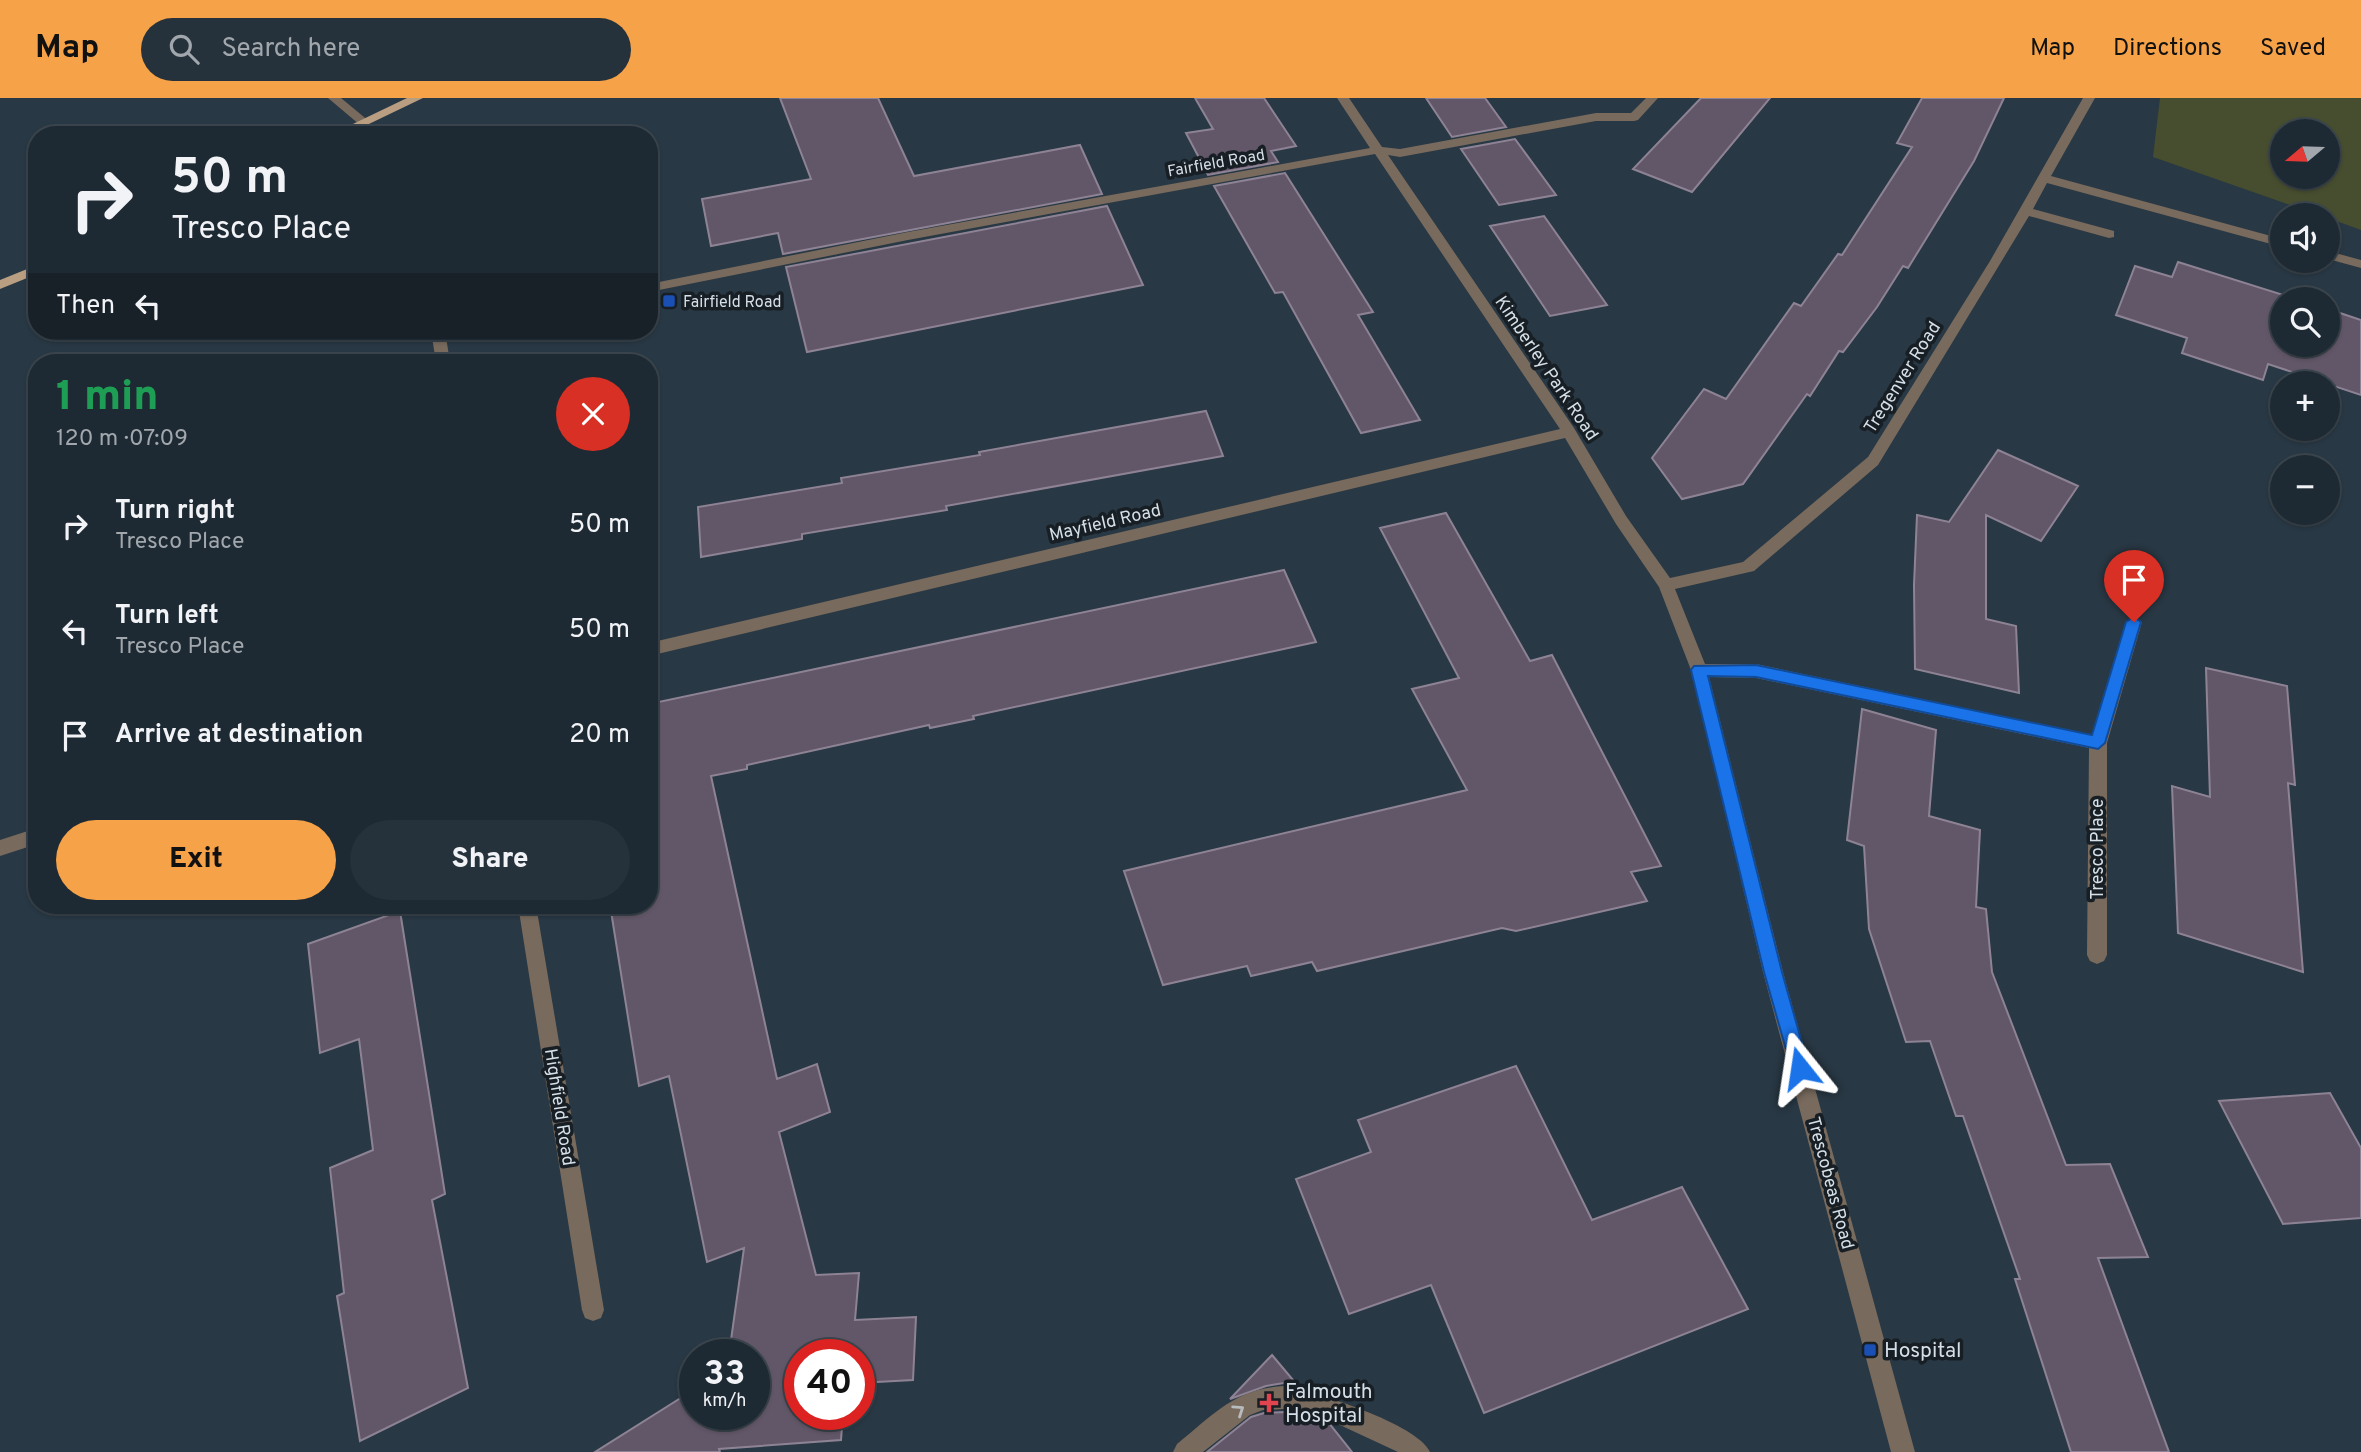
<!DOCTYPE html>
<html lang="en">
<head>
<meta charset="utf-8">
<style>
	:root { --surface:#1e2a33; --page:#26323b; --text:#f1f3f6; --muted:#a1a7ac; --line:#3c464e; --accent:#f6a248 }
	body { margin:0; font-family:Overpass,sans-serif; background:var(--page); color:var(--text); height:100vh; display:flex; flex-direction:column; font-size:26px; white-space:nowrap }
	* { box-sizing:border-box; margin:0 }
	p { font-size:23px; color:var(--muted) }
	.icon { flex:none; width:38px; height:38px; fill:none; stroke:currentColor; stroke-width:2; stroke-linecap:round; stroke-linejoin:round }
	.map { position:relative; flex:1; overflow:hidden }
	.details { position:absolute; left:28px; top:256px; width:630px; height:560px; display:flex; flex-direction:column; background:var(--surface); border-radius:28px; box-shadow:0 2px 5px #0004,0 0 0 2px var(--line) }
	.details>* { flex:none }
	.guide { position:absolute; left:28px; top:28px; width:630px; height:214px; border-radius:28px; box-shadow:0 2px 5px #0004,0 0 0 2px var(--line); background:#1e2a33; color:var(--text); overflow:hidden }
	.needle { width:46px; rotate:251deg }
	.tools { position:absolute; left:2270px; top:21px; display:grid; gap:14px }
	.tools a { display:grid; place-items:center; width:70px; height:70px; border-radius:50%; background:var(--surface); box-shadow:0 2px 5px #0004,0 0 0 2px var(--line); font-size:35px }
	.speed { position:absolute; left:679px; top:1241px; display:flex; gap:14px; font-size:35px; font-weight:700; text-align:center }
	.speed>* { display:grid; place-content:center; width:91px; height:91px; border-radius:50%; background:var(--surface); box-shadow:0 2px 5px #0004,0 0 0 2px var(--line); line-height:1 }
	.speed small { font-size:18px; font-weight:400 }
	.speed .limit { border:10px solid #d22; background:#fff; color:#111 }
	.pin { position:absolute; display:grid; place-items:center; width:60px; height:60px; color:#fff; margin:-72px -30px; border-radius:50% 50% 50% 0; rotate:-45deg; box-shadow:0 0 7px #0007 }
	.pin .icon { rotate:45deg }
	.me { position:absolute; width:77px; margin:-38px; rotate:345deg; stroke-linejoin:round; filter:drop-shadow(0 0 5px #0008) }
	.turn { display:flex; align-items:center; gap:24px; height:147px; padding:0 28px; font-size:32px }
	.turn .icon { width:91px; height:91px; stroke-width:2.5 }
	.turn b { display:block; font-size:49px; line-height:60px }
	.then { display:flex; align-items:center; height:66px; padding:0 28px; background:#0003; gap:14px; font-size:26px }
	.round { display:grid; place-items:center; flex:none; width:74px; height:74px; border-radius:37px; background:var(--page) }
	.summary { display:flex; align-items:center; justify-content:space-between; height:119px; padding:0 28px }
	h1 { font-size:42px; font-weight:800; line-height:52px; color:#1e9e55 }
	.primary-button { display:flex; gap:14px; margin-top:auto; padding:14px 28px }
	.primary-button a { flex:1; height:80px; border-radius:42px; background:var(--accent); color:#111; font-size:28px; font-weight:800; line-height:80px; text-align:center }
	.primary-button a+a { background:var(--page); color:var(--text) }
	ul { padding:0; list-style:none }
	li { display:flex; align-items:center; gap:21px; height:105px; padding:0 28px }
	li div { flex:1 }
	li b { display:block; font-size:26px }
	li em { font-style:normal }
	header { display:flex; align-items:center; gap:42px; box-sizing:border-box; height:98px; padding:0 35px; background:var(--accent); color:#111 }
	header strong { font-size:33px }
	nav { display:flex; gap:38px; margin-inline-start:auto; font-size:24px }
	.search { width:490px; height:63px; background:var(--page); display:flex; align-items:center; gap:18px; box-sizing:border-box; padding:0 24px; border-radius:38px; color:var(--muted); font-size:26px }
	.map>svg:first-child { display:block }
	.green { fill:#474d2f; fill-rule:evenodd }
	.building { fill:#625768; stroke:#8e8395; stroke-width:2 }
	.lines { fill:none; stroke-linecap:round; stroke-linejoin:round }
	.minor { fill:#786a5d; fill-rule:evenodd }
	.major { fill:#b99e82; fill-rule:evenodd }
	.oneway { stroke:#b9bcbe }
	.route { fill:#1a73e8; stroke:#114b97; stroke-width:2 }
	.transit-dot { fill:#1a4fb4; stroke:#171e24; stroke-width:2.5 }
	.health-dot { fill:#e0444e; stroke:#171e24; stroke-width:2.5 }
	.labels { text-anchor:middle; stroke-width:7; stroke-linejoin:round; paint-order:stroke }
	.far-street-label { font-size:16px; fill:#d5dfe7; stroke:#171e24 }
	.far-poi-label { font-size:16px; fill:#d5dfe7; stroke:#171e24; text-anchor:start }
	.street-label { font-size:18px; fill:#d5dfe7; stroke:#171e24 }
	.near-poi-label { font-size:21px; fill:#d5dfe7; stroke:#171e24; text-anchor:start }
</style>
</head>
<body>
<header>
<strong>Map</strong>
<div class="search"><svg class="icon" aria-label="search" viewBox="0 0 24 24"><circle cx="10" cy="10" r="6"/><path d="M15 15l6 6"/></svg>Search here</div>
<nav><a>Map</a><a>Directions</a><a>Saved</a></nav>
</header>
<div class="map">
<svg width="2361" height="1354" viewBox="0 0 2361 1354">
	<rect width="100%" height="100%" fill="#283844"/>
	<path class="green" d="M2160,0H2361V132L2328,120V117H2319L2153,59ZM2282,33H2328V79H2282Z"/>
	<path class="building" d="M780,0H878L914,78L1080,47L1102,96L783,156L778,135L711,148L702,101L811,81Z
		M1195,0H1264L1296,48L1271,53L1278,64L1208,77L1186,35L1213,31Z
		M1426,0H1485L1506,29L1452,39Z
		M1701,0H1770L1692,94L1633,71Z
		M1922,0H2004L1974,63L1908,170L1903,168L1877,209L1843,254L1839,253L1810,298L1807,296L1743,386L1682,401L1652,360L1704,291L1726,301L1794,205L1801,208L1838,156L1842,157L1912,49L1897,45Z
		M1515,41L1556,97L1499,107L1461,51Z
		M1285,75L1373,214L1358,217L1420,322L1361,335L1283,194L1275,195L1214,88Z
		M1107,108L1143,187L807,254L786,169Z
		M1544,118L1607,207L1550,218L1490,128Z
		M2178,164L2296,201H2282V247H2328V211L2361,222V297L2268,266L2263,282L2182,255L2187,240L2116,217L2135,168L2172,179Z
		M1206,313L1223,358L946,408L947,412L802,436V441L701,459L698,409L842,385L841,380L980,357L979,354Z
		M1998,352L2078,388L2041,443L1986,417V521L2016,528L2019,595L1915,571L1914,487L1917,417L1949,424Z
		M1446,415L1530,563L1552,557L1661,768L1631,774L1647,803L1516,833L1502,830L1317,873L1312,864L1251,878L1247,868L1163,887L1124,773L1467,692L1412,591L1459,580L1380,430Z
		M1284,472L1316,544L973,618L974,621L930,630L929,627L747,667V671L711,678L777,981L817,966L830,1014L779,1034L816,1177L859,1175L855,1222L916,1219L913,1282L859,1285V1256H800V1316H843L841,1342L719,1351L720,1354H595L695,1291V1316H754V1256H729L744,1150L707,1164L669,978L639,988L610,807H649V606Z
		M2206,570L2287,588L2295,687L2288,685L2303,874L2178,835L2172,688L2210,699Z
		M1862,611L1936,632L1929,718L1980,732L1976,809L1986,811L1992,874L2066,1067L2110,1066L2148,1159L2098,1160L2169,1354H2071L2015,1181H2020L1963,1018H1956L1930,943L1906,944L1869,831L1864,748L1847,742Z
		M400,813L445,1096L432,1102L468,1290L360,1343L337,1198L344,1195L330,1070L373,1052L359,941L320,955L308,846Z
		M1516,968L1592,1122L1682,1089L1748,1211L1484,1315L1431,1187L1349,1216L1296,1081L1371,1054L1358,1022Z
		M2330,995L2361,1050V1120L2283,1126L2219,1003Z
		M1272,1257L1298,1288L1284,1285L1266,1288L1230,1301Z
		M1284,1314L1328,1324L1352,1354H1207L1251,1319L1264,1315Z"/>
	<g class="lines">
		<path class="minor" d="M328,0H341L370,24L360,27Z
			M1337,0H1349L1382,49L1400,51L1596,15H1631L1646,0H1658L1638,22L1634,23H1596L1400,59L1388,57L1574,330L1626,418L1670,480L1743,464L1868,359L1990,163L2083,0H2095L2051,78L2282,141V149L2047,85L2033,111L2114,133V139L2109,140L2029,118L1878,367L1754,473L1675,491L1705,566H1756L2092,637L2126,524L2134,518L2142,524L2107,645V857L2104,863L2097,866L2090,863L2087,857L2089,650L1756,580L1709,579L1783,874L1915,1354H1891L1763,874L1691,572L1659,489L1616,426L1565,340L649,558V545L1560,331L1375,56L908,142L649,194V186L908,134L1370,50Z
			M2328,153L2361,162V170L2328,161Z
			M431,233H445L450,264H436Z
			M37,730V746L0,758V742Z
			M518,807H536L604,1212L601,1220L593,1223L585,1220L582,1212Z
			M1284,1288C1314,1293 1418,1326 1430,1354H1398L1327,1321L1284,1311L1263,1312L1250,1317L1203,1354H1173L1177,1346C1213,1317 1234,1291 1284,1288Z"/>
		<path class="major" d="M407,0H423L346,37H330Z
			M37,167V176L0,191V182Z"/>
	</g>
	<defs><path id="oneway-chevron" d="M-2-3.5L2.5 0L-2 3.5" fill="none" stroke-width="1.6" stroke-linecap="round" stroke-linejoin="round" transform="scale(1.75)"/></defs>
	<use class="oneway" href="#oneway-chevron" transform="translate(1239 1312) rotate(-34)"/>
	<path class="route" d="M2134,519L2141,524L2105,645L2098,651L1756,579L1708,578L1782,874L1809,970L1806,976L1800,978L1793,976L1764,874L1691,572L1694,568L1756,567L2092,637L2126,524Z"/>
	<g class="transit-dot">
		<rect x="662" y="196" width="14" height="14" rx="3.5"/>
		<rect x="1863" y="1245" width="14" height="14" rx="3.5"/>
	</g>
	<path class="health-dot" d="M1265.5 1294.5h7v7h7v7h-7v7h-7v-7h-7v-7h7z"/>
	<g class="labels">
		<g class="far-street-label">
			<text transform="translate(1216 64) rotate(-10)" y="6">Fairfield Road</text>
		</g>
		<g class="far-poi-label">
			<text x="683" y="209">Fairfield Road</text>
		</g>
		<g class="street-label">
			<text transform="translate(1547 270) rotate(56)" y="6">Kimberley Park Road</text>
			<text transform="translate(1902 279) rotate(-58)" y="6">Tregenver Road</text>
			<text transform="translate(1105 424) rotate(-13)" y="6">Mayfield Road</text>
			<text transform="translate(2097 751) rotate(-90)" y="6">Tresco Place</text>
			<text transform="translate(560 1009) rotate(81)" y="6">Highfield Road</text>
			<text transform="translate(1831 1085) rotate(75)" y="6">Trescobeas Road</text>
		</g>
		<g class="near-poi-label">
			<text x="1884" y="1259">Hospital</text>
			<text x="1285" y="1300">Falmouth<tspan x="1285" dy="24">Hospital</tspan></text>
		</g>
	</g>
</svg>
<div class="tools">
<a><svg class="needle" viewBox="-14 -14 28 28"><path d="M0-13l5 13h-10z" fill="#e53935"/><path d="M0 13l5-13h-10z" fill="#a1a7ac"/></svg></a>
<a><svg class="icon" aria-label="sound" viewBox="0 0 24 24"><path d="M4 9h4l5-4v14l-5-4H4zM17 9q2 3 0 6"/></svg></a>
<a><svg class="icon" aria-label="search" viewBox="0 0 24 24"><circle cx="10" cy="10" r="6"/><path d="M15 15l6 6"/></svg></a>
<a>+</a>
<a>−</a>
</div>
<div class="speed"><div>33<small>km/h</small></div><div class="limit">40</div></div>
<div class="pin" style="left:2134px;top:524px;background:#d93025"><svg class="icon" aria-label="arrive" viewBox="0 0 24 24"><path d="M6 21V4h12l-3 4 3 4H6"/></svg></div>
<svg class="me" style="left:1800px;top:970px" viewBox="-20 -20 40 40"><path d="M0-17L14 15 0 8-14 15z" fill="#1a73e8" stroke="#fff" stroke-width="4"/></svg>
<div class="guide">
<div class="turn"><svg class="icon" aria-label="right" viewBox="0 0 24 24"><path d="M7 20v-9h11M14 6l5 5-5 5"/></svg><div><b>50 m</b>Tresco Place</div></div>
<div class="then">Then<svg class="icon" aria-label="left" viewBox="0 0 24 24"><path d="M17 20v-9H6M10 6l-5 5 5 5"/></svg></div>
</div>
<section class="details">
<div class="summary"><div><h1>1 min</h1><p>120 m · 07:09</p></div><a class="round" style="background:#d93025;color:#fff"><svg class="icon" aria-label="close" viewBox="0 0 24 24"><path d="M6 6l12 12M18 6L6 18"/></svg></a></div>
<ul>
<li><svg class="icon" aria-label="right" viewBox="0 0 24 24"><path d="M7 20v-9h11M14 6l5 5-5 5"/></svg><div><b>Turn right</b><p>Tresco Place</p></div><em>50 m</em></li>
<li><svg class="icon" aria-label="left" viewBox="0 0 24 24"><path d="M17 20v-9H6M10 6l-5 5 5 5"/></svg><div><b>Turn left</b><p>Tresco Place</p></div><em>50 m</em></li>
<li><svg class="icon" aria-label="arrive" viewBox="0 0 24 24"><path d="M6 21V4h12l-3 4 3 4H6"/></svg><div><b>Arrive at destination</b></div><em>20 m</em></li>
</ul>
<div class="primary-button"><a>Exit</a><a>Share</a></div>
</section>
</div>
</body>
</html>
